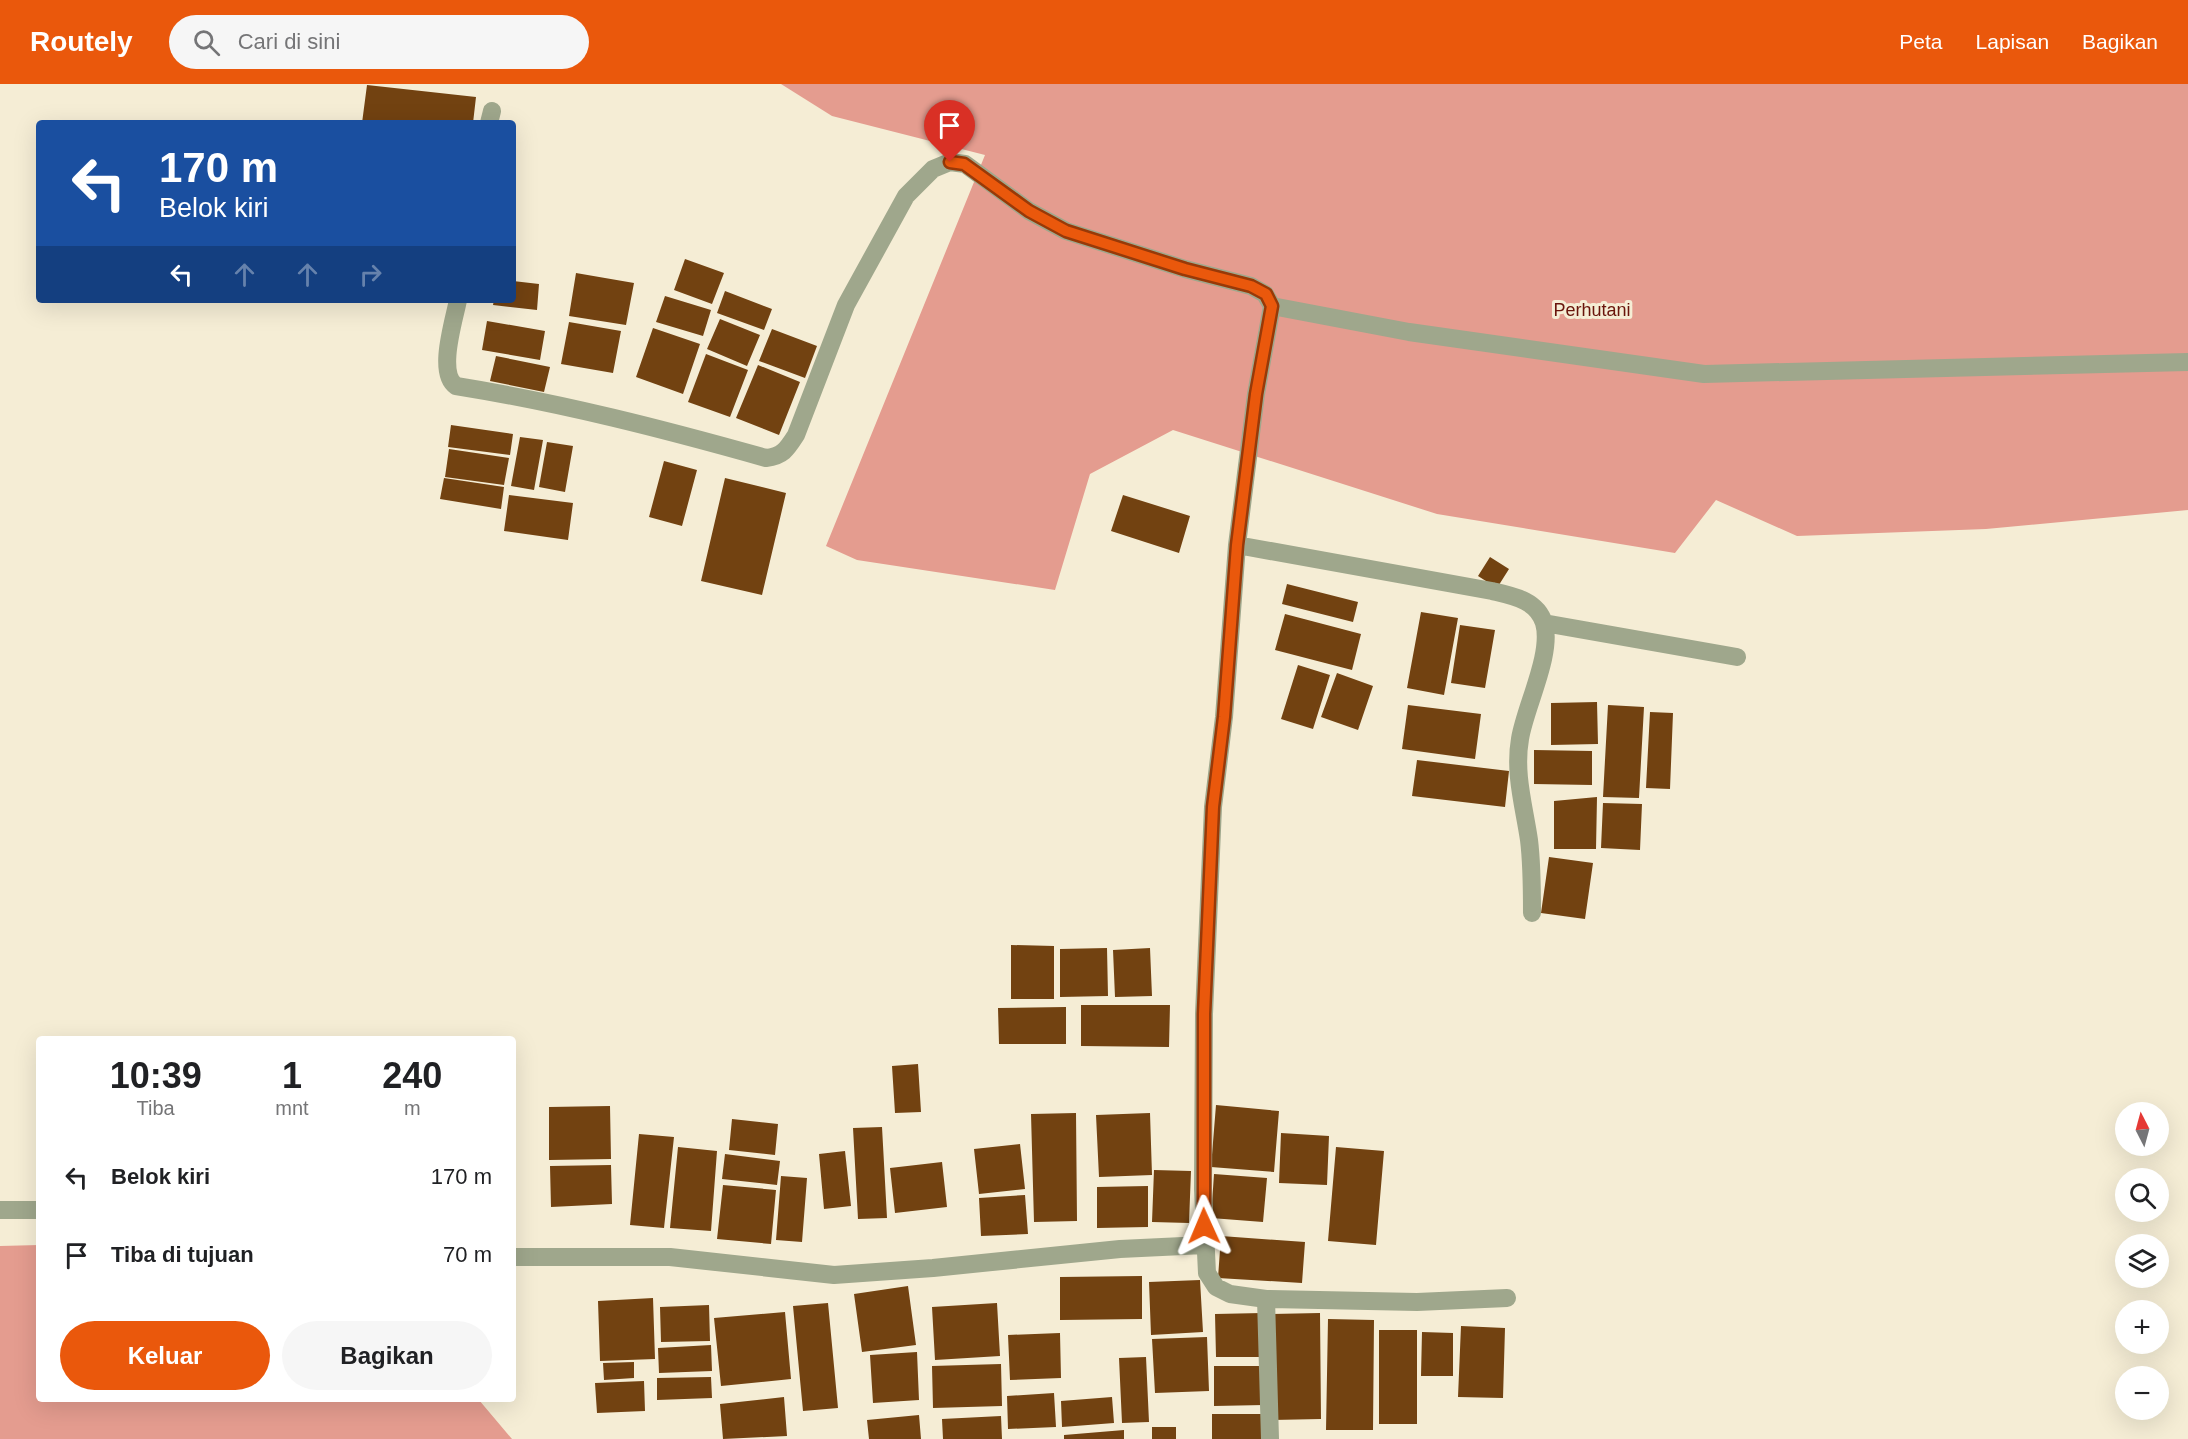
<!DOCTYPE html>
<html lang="id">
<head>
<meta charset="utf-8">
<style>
	:root { --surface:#fff; --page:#f6f6f6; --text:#202124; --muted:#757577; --accent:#ea580c }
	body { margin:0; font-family:Helvetica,sans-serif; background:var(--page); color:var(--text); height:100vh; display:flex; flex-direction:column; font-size:22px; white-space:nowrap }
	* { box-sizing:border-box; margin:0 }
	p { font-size:20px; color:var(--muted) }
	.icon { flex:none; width:33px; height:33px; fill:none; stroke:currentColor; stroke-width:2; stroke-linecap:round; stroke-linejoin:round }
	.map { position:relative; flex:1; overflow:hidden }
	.sheet { position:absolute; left:36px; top:952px; width:480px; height:366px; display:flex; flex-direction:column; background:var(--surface); border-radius:6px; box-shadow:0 6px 24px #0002 }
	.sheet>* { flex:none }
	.top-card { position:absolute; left:36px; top:36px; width:480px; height:183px; border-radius:6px; box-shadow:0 6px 24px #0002; background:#1a4fa0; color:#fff; overflow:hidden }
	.needle { width:39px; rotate:354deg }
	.fabs { position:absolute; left:2115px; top:1018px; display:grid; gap:12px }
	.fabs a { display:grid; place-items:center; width:54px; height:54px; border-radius:50%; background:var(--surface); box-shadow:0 6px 24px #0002; font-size:30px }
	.pin { position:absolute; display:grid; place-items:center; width:51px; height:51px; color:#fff; margin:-62px -26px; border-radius:50% 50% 50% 0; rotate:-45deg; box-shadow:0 0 6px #0007 }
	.pin .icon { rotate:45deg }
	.me { position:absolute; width:66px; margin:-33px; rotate:359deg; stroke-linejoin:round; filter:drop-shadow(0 0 4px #0008) }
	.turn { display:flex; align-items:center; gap:21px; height:126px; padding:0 24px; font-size:27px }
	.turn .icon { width:78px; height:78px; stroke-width:2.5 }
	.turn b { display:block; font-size:42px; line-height:51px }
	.lanes { display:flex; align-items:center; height:57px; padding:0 24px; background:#0003; justify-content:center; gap:30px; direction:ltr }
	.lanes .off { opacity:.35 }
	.eta { display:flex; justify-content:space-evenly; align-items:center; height:102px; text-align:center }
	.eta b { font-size:36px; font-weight:700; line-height:42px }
	.primary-button { display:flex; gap:12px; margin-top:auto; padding:12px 24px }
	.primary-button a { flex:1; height:69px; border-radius:36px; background:var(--accent); color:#fff; font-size:24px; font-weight:700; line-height:69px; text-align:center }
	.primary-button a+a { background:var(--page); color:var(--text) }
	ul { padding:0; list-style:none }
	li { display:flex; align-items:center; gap:18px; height:78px; padding:0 24px }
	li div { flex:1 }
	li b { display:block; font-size:22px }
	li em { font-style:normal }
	header { display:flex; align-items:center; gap:36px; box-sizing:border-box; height:84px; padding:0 30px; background:var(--accent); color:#fff }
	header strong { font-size:28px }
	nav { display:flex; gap:33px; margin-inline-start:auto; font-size:21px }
	.search { width:420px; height:54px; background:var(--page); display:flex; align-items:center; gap:15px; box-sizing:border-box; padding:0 21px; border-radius:33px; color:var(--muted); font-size:22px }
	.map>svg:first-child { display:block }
	.forest { fill:#e49c8f }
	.building { fill:#724211 }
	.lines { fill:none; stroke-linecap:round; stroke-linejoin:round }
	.street { stroke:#9fa78c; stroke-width:18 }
	.route-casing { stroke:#983908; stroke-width:15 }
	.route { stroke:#ea580c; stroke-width:10 }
	.labels { text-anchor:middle; stroke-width:6; stroke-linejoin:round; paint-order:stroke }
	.park-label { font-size:18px; fill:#69140b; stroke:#f5edd5 }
</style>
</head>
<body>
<header>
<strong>Routely</strong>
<div class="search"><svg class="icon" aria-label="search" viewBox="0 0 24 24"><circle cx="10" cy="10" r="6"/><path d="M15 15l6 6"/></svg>Cari di sini</div>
<nav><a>Peta</a><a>Lapisan</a><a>Bagikan</a></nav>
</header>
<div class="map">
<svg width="2188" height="1355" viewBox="0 0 2188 1355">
	<rect width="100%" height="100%" fill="#f5edd5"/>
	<path class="forest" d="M781,0H2188V426L1986,445L1797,452L1716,416L1675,469L1437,430L1173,346L1090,390L1055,506L857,476L826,462L985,71L832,32Z
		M39,1161V1316H479L512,1355H0V1162Z"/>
	<path class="building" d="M367,1L476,13L473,39H362Z
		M685,175L724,189L712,220L674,206Z
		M576,189L634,199L626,241L569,232Z
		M513,197L539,200L537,226L493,221L494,216H513Z
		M725,207L772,225L764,246L717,229Z
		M665,212L711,226L703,252L656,238Z
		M720,235L760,251L747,282L707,265Z
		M487,237L545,247L540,276L482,266Z
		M569,238L621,247L613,289L561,280Z
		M653,244L700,260L683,310L636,293Z
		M772,245L817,262L805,294L759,277Z
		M706,270L748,286L730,333L688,318Z
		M496,272L550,283L544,308L490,297Z
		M758,281L800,298L779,351L736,334Z
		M451,341L513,350L510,371L448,363Z
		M520,353L543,356L534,406L511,402Z
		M547,358L573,362L565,408L539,403Z
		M449,365L509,374L504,401L445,393Z
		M664,377L697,386L682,442L649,433Z
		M444,394L504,403L501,425L440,415Z
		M725,394L786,409L762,511L701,497Z
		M509,411L573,419L568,456L504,447Z
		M1123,411L1190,432L1179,469L1111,447Z
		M1490,473L1509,485L1497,504L1478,492Z
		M1287,500L1358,518L1353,538L1282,520Z
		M1421,528L1458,534L1444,611L1407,604Z
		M1285,530L1361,550L1352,586L1275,566Z
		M1460,541L1495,546L1485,604L1451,599Z
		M1298,581L1330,591L1313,645L1281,635Z
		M1337,589L1373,602L1358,646L1321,633Z
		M1597,618L1598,660L1551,661V619Z
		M1408,621L1481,630L1475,675L1402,665Z
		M1608,621L1644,623L1639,714L1603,713Z
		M1650,628L1673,629L1670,705L1646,704Z
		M1534,666L1592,667V701L1534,700Z
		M1417,676L1509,687L1505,723L1412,712Z
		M1597,713L1596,765H1554V717Z
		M1603,719L1642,720L1640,766L1601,764Z
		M1549,773L1593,779L1585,835L1541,829Z
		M1011,861L1054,862V915H1011Z
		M1107,864L1108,912L1060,913V865Z
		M1150,864L1152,912L1115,913L1113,866Z
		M1081,921H1170L1169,963L1081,962Z
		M1066,923V960H999L998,924Z
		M918,980L921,1028L895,1029L892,982Z
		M1216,1021L1279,1027L1274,1088L1211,1083Z
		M610,1022L611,1075L549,1076V1023Z
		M1076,1029L1077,1137L1034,1138L1031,1030Z
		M1150,1029L1152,1091L1099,1093L1096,1031Z
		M732,1035L778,1040L775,1071L729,1066Z
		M882,1043L887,1134L858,1135L853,1044Z
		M1281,1049L1329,1052L1327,1101L1279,1099Z
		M639,1050L674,1053L664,1144L630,1141Z
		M1020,1060L1025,1105L979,1110L974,1065Z
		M678,1063L717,1067L711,1147L670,1144Z
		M1336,1063L1384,1067L1376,1161L1328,1157Z
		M845,1067L851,1122L824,1125L819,1070Z
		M725,1070L780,1077L777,1101L722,1095Z
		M942,1078L947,1123L895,1129L890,1084Z
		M611,1081L612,1120L551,1123L550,1082Z
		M1154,1086L1191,1087L1189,1139L1152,1138Z
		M1214,1090L1267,1094L1263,1138L1211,1134Z
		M781,1092L807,1094L802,1158L776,1156Z
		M723,1101L776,1106L771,1160L717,1155Z
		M1148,1102V1143L1097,1144V1103Z
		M1025,1111L1028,1150L981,1152L979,1114Z
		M1221,1152L1305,1158L1302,1199L1218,1194Z
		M1142,1192V1235L1060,1236V1193Z
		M1200,1196L1203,1248L1151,1251L1149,1198Z
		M908,1202L916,1261L862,1268L854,1210Z
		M653,1214L655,1275L600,1277L598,1217Z
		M828,1219L838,1324L803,1327L793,1222Z
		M997,1219L1000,1272L935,1276L932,1223Z
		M709,1221L710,1257L661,1258L660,1223Z
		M785,1228L791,1295L721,1302L714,1234Z
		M1262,1229L1263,1273H1216L1215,1230Z
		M1320,1229L1321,1335L1272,1336V1230Z
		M1328,1235L1374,1236L1373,1346H1326Z
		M1461,1242L1505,1244L1503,1314L1458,1313Z
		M1379,1246H1417V1340H1379Z
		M1422,1248L1453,1249V1292H1421Z
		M1060,1249L1061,1294L1010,1296L1008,1251Z
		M1207,1253L1209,1307L1155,1309L1152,1255Z
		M711,1261L712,1287L659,1289L658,1264Z
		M917,1268L919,1316L873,1319L870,1271Z
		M1146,1273L1149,1338L1122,1339L1119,1274Z
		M634,1278V1294L604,1296L603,1279Z
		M1001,1280L1002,1322L933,1324L932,1282Z
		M1214,1282H1264V1321L1214,1322Z
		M711,1293L712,1314L657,1316V1294Z
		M644,1297L645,1327L597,1329L595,1299Z
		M1054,1309L1056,1343L1008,1345L1007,1312Z
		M784,1313L787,1352L723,1355L720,1320Z
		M1112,1313L1114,1339L1062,1343L1061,1317Z
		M1212,1330H1266V1355H1212Z
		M919,1331L921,1355H869L867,1336Z
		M1001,1332L1002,1355H943L942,1335Z
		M1152,1343H1176V1355H1152Z
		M1124,1346V1355H1064V1351Z"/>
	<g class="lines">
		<path class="street" d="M489,39L492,27
			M458,216C454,237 437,289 456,302C562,319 663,345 766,374C783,372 787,365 796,351L846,221L906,112L933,85L950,78L965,80L1029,127L1066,147L1185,185L1251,202L1265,210L1272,222L1256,310L1237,461L1224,633L1213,723L1204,930L1203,1105L1207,1189L1216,1203L1230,1210L1266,1215L1417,1218L1507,1214
			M1272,222L1409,248L1704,290L2188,278
			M1237,461L1492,507C1513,512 1537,516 1544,539C1553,570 1525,623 1520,655C1514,689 1524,722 1529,756C1532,780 1532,804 1532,829
			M1544,539L1737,573
			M0,1126H39
			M513,1173H670L834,1191L933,1184L1120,1165L1204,1161
			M1266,1215L1270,1355"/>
	</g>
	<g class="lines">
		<defs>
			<path id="route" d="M950,78L964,80L1029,127L1066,147L1185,185L1251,202L1266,210L1272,222L1256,310L1237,461L1224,633L1213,723L1204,930V1142"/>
		</defs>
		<use href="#route" class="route-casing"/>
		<use href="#route" class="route"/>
	</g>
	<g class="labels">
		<g class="park-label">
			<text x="1592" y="232">Perhutani</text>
		</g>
	</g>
</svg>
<div class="fabs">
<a><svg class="needle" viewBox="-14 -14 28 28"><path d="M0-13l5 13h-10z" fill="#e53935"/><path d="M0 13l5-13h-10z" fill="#757577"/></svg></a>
<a><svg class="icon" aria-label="search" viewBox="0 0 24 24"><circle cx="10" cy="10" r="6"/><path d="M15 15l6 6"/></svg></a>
<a><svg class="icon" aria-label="layers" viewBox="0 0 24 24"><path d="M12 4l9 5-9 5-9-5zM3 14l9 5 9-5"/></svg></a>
<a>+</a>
<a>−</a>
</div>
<div class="pin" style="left:950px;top:78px;background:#d93025"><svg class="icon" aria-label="arrive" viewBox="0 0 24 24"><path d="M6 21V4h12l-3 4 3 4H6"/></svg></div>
<svg class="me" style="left:1204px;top:1142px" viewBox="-20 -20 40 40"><path d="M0-17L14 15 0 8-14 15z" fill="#ea580c" stroke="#fff" stroke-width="4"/></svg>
<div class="top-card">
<div class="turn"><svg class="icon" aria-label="left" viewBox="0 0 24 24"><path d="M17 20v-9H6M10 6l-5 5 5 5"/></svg><div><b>170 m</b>Belok kiri</div></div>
<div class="lanes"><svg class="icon" aria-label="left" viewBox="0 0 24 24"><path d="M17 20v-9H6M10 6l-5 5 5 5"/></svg><svg class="icon off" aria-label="ahead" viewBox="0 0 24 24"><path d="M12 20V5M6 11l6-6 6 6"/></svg><svg class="icon off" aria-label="ahead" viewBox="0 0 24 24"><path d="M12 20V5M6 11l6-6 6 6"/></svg><svg class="icon off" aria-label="right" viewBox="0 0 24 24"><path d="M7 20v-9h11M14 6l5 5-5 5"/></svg></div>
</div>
<section class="sheet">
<div class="eta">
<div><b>10:39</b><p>Tiba</p></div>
<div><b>1</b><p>mnt</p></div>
<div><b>240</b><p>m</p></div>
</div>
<ul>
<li><svg class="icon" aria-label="left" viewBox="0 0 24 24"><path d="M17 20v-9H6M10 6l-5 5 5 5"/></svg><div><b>Belok kiri</b></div><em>170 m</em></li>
<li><svg class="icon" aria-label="arrive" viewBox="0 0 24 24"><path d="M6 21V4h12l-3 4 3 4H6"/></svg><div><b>Tiba di tujuan</b></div><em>70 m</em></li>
</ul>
<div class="primary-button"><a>Keluar</a><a>Bagikan</a></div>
</section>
</div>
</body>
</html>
